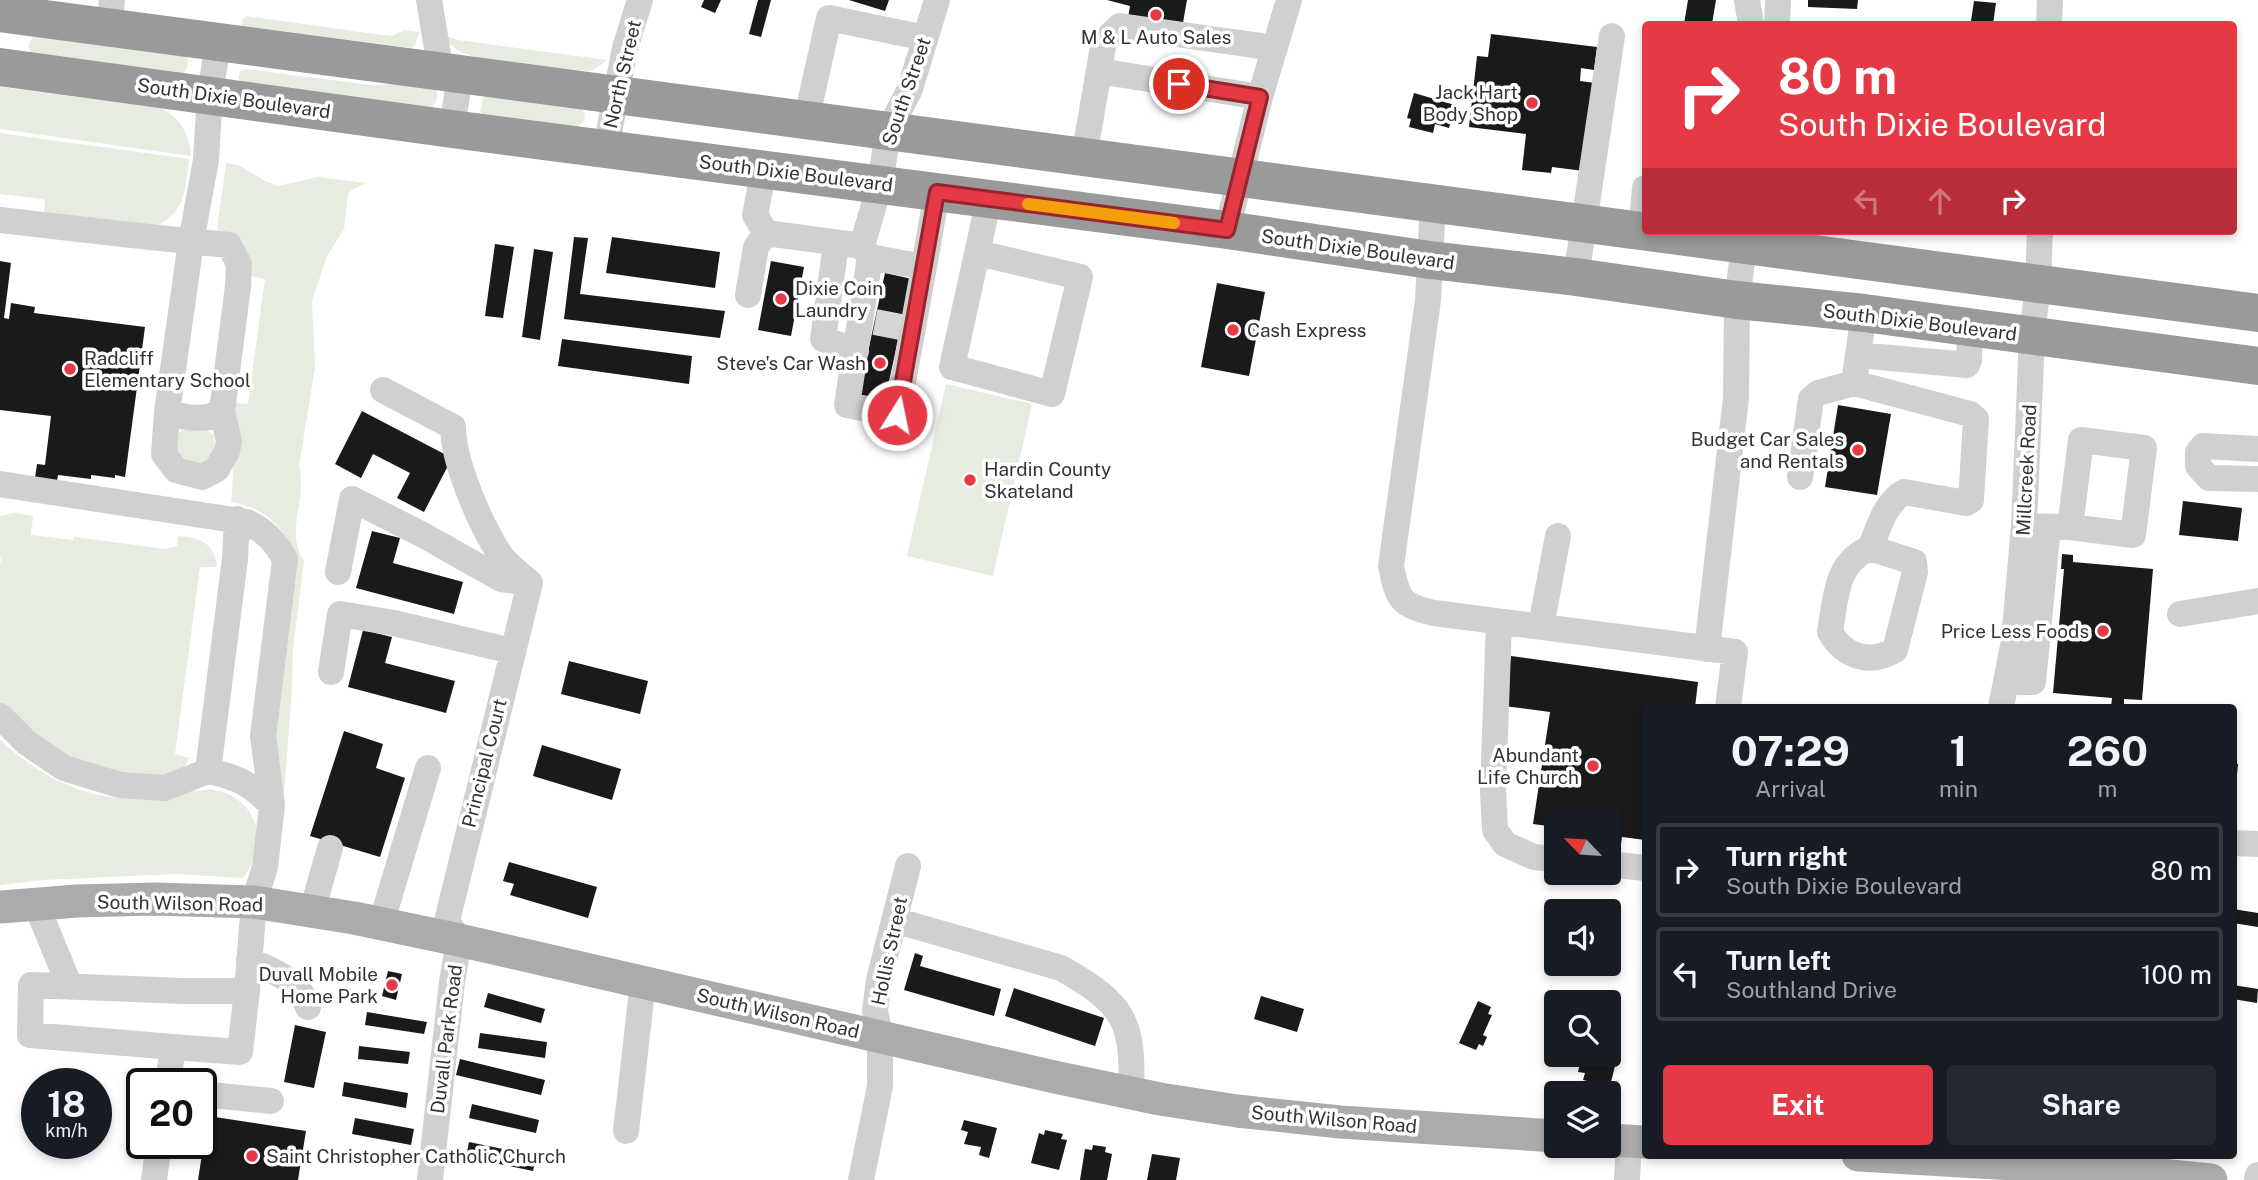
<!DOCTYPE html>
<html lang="en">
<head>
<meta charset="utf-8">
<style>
	:root { --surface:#171b24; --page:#242831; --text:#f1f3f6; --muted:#9ea1a6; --line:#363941; --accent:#e63946 }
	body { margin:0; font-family:"Public Sans",sans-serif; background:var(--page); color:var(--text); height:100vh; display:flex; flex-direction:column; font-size:26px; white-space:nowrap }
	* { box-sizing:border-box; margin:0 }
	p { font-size:23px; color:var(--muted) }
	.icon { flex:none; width:38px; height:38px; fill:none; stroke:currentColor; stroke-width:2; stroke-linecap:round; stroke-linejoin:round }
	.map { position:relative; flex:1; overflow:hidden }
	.details { position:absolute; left:1642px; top:704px; width:595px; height:455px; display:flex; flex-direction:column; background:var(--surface); border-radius:7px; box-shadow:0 4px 10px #0003 }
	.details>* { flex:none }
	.hud { position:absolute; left:1642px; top:21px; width:595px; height:214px; border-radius:7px; box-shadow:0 4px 10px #0003; background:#e63946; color:#fff; overflow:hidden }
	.needle { width:46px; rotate:295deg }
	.tools { position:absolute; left:1544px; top:808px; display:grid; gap:14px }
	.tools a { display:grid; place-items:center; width:77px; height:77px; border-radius:7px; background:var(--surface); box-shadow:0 4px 10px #0003; font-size:35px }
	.speed { position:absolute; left:21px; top:1068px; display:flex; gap:14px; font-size:35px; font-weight:700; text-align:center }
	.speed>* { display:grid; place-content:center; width:91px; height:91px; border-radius:50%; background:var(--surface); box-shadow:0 4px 10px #0003; line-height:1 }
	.speed small { font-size:18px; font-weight:400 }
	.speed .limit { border:4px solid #111; border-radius:10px; background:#fff; color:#111 }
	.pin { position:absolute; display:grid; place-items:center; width:60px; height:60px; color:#fff; margin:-30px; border:4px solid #fff; border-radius:50%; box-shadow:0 2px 7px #0007 }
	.me { position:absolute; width:77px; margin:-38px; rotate:10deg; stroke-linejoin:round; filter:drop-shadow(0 0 5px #0008) }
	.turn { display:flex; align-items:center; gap:24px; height:147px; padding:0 21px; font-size:32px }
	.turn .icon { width:91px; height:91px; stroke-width:2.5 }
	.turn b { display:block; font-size:49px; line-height:60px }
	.lanes { display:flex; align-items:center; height:66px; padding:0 21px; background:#0003; justify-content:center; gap:35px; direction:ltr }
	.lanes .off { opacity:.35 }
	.eta { display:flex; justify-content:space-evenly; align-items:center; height:119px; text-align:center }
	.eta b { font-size:42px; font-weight:700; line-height:49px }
	.cta { display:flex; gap:14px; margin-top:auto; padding:14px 21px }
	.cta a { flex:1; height:80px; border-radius:7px; background:var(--accent); color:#fff; font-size:28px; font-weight:700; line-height:80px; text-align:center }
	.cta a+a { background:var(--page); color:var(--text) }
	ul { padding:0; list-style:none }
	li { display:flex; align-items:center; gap:21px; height:94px; margin:0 14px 10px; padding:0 7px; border:4px solid var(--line); border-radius:7px }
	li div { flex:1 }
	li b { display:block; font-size:26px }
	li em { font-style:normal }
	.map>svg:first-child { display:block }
	.green { fill:#e6ecdf }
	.building { fill:#1a1a1a }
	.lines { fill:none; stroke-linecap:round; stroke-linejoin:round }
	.minor-tunnel { stroke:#d6d6d6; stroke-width:26; stroke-dasharray:26 13; stroke-linecap:butt }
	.minor { stroke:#d0d0d0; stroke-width:26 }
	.major { stroke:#ababab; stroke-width:33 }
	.highway { stroke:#9a9a9a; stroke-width:38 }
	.route-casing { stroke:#96252e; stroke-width:18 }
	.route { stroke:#e63946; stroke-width:12 }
	.slow { stroke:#f59e0b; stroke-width:12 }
	.poi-dot { fill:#e63946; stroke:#fff; stroke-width:2.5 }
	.labels { text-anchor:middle; stroke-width:7; stroke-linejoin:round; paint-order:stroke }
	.poi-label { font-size:19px; fill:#333; stroke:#fff; text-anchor:end }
	.street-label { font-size:19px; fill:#333; stroke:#fff }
</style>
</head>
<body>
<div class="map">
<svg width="2258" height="1180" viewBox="0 0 2258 1180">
	<rect width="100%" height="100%" fill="#fff"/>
	<path class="green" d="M246,16L382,35L392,36L404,30L419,32L415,46L412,48L242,26V21Z
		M34,35L186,54C190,65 187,70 179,78L33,57C27,48 28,44 34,35Z
		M444,35L458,40L607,60L594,70L588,71C555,67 487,65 459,51C452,47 448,42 444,35Z
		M246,69L370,85L423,83L435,87C439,95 438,100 432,107L241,83L238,78L240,71Z
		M0,87L161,108C180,118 190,133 191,156L0,129Z
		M484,96L578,103L585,114L584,121L577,127L485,117L480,111Z
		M0,133L189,159C185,190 187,209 157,226L44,213L45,203L43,199L0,194Z
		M226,163L238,165L267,182L278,186L318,177L367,183L353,189L348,194L344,229L327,256L312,301L315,368L299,466C308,498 284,532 304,561L293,649L292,688L283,809L276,736L291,545C278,520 259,507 231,502C235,469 231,436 235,403L248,404L265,279L251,276L217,229Z
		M946,384L1032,404L993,576L907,556Z
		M186,426L205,427L214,436L215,454L201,466L177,456L176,436Z
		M14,513L33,516L31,535L73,540L74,537L166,549L177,546L178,536C199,538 213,541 217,565L215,567H200L175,754L189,758C181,790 90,772 69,761C61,757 54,749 47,744C31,732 16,719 0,707V564L3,552L0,560V516Z
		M0,740C33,770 73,795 120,798C147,799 184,792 211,789C258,797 271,843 243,878L175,874L43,880L0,885Z"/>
	<path class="building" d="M704,0H721L715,13L701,7Z
		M758,0H771L761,37L749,34Z
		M849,0H889L885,11Z
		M1107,0H1187L1181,34L1127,24L1130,6Z
		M1688,0H1716L1712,24H1684Z
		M1808,0H1858L1857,9L1808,7Z
		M1974,1L1996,3L1993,24L1971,21Z
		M1491,34L1597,47L1594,70L1581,68L1580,81L1595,83L1584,171L1552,167L1551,173L1522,170L1526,134L1469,127L1477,56L1488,57Z
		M1414,93L1455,105L1449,128L1435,124L1433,133L1409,127L1411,119L1407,118Z
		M574,237L588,238L580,294L725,311L720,338L564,319Z
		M612,237L720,252L715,288L606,273Z
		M495,244L514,247L503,318L485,316Z
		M534,249L553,252L540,340L522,337Z
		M0,261L11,263L4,318L9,319L11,303L35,307L34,313L145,327L125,477L115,475V478L91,475V479L58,475L57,481L35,478L37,464L45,465L51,416L0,410Z
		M771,261L804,267L791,336L758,330Z
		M885,273L912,279L884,403L858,398Z
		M1217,283L1265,292L1249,376L1201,367Z
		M562,339L692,356L689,384L558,366Z
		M1838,405L1891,414L1877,495L1825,487Z
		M362,411L452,458L424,512L397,498L410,473L373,454L361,478L335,464Z
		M2183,501L2242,508L2238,541L2179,535Z
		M372,531L400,538L393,563L463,582L454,614L356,588Z
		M2062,554L2073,555V562L2153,569L2142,700L2124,699V707H2111L2112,698L2053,693L2064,569H2061Z
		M363,630L392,637L385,663L455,681L446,713L348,687Z
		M1511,656L1698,682L1695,707H1645V840L1622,837L1619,858L1608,857V821H1556V827L1533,824L1550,712L1504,706Z
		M569,661L648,681L640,714L561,694Z
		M344,731L383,744L376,768L405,778L380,857L310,836Z
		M542,745L621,769L612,800L533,776Z
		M2233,764H2238L2235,794L2233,793Z
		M509,862L597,887L588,918L510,895L514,884L503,881Z
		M2233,909L2258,913V927L2233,923Z
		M915,953L923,956L920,966L1001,989L994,1016L904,990Z
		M388,971L402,974L396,1000L382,996Z
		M2233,985L2258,989L2257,1003L2233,999Z
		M1014,988L1104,1018L1095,1046L1005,1016Z
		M488,993L545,1009L541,1023L484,1007Z
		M1261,996L1304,1009L1297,1032L1254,1019Z
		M1478,1001L1491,1007L1488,1014L1492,1015L1483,1035L1487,1037L1483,1046L1479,1044L1476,1050L1459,1043Z
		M367,1012L427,1022L424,1034L365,1025Z
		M295,1025L326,1032L314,1088L284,1082Z
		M480,1033L547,1042L545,1058L478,1048Z
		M359,1046L410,1052L408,1064L358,1059Z
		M1608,1052L1618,1054L1610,1086L1583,1080L1585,1073L1578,1072L1582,1055H1608Z
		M460,1059L545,1080L541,1095L456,1075Z
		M344,1082L408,1093L406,1108L342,1096Z
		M472,1104L539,1120L536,1133L469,1118Z
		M208,1116L306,1131L298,1180H198Z
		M355,1118L414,1129L411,1145L352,1134Z
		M964,1120L997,1128L989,1158L979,1155L981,1147L964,1144L968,1132L961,1130Z
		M1045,1130L1063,1134L1061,1139L1067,1140L1059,1170L1031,1163L1039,1133L1044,1135Z
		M469,1142L536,1156L533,1171L466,1157Z
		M1093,1145L1106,1147L1105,1152L1112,1154L1107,1180H1080L1085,1149L1092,1150Z
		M1152,1154L1180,1158L1176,1180H1147Z"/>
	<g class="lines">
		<path class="minor-tunnel" d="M875,322L901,327"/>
		<path class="minor" d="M429,0L441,72
			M1747,0L1751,24
			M1777,24L1778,0
			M2049,24L2050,0
			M109,28L112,0
			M1099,71L1260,97
			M806,121L829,18L925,38
			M452,129L460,75
			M606,148L625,48L640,0
			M1084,157L1104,41L1120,26L1275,48
			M764,169L755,215L766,233L862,246L880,184L888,132L910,89L937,0
			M1433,204L1428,300L1391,566C1398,600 1400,605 1434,613L1735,652L1728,707
			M0,220C76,229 152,238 229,245L239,264L238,286L222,411L229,441L227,451L217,469L202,477L176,470L164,454L167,412L191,242L206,160L210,94L218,44
			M1227,230L1260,97L1289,0
			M1641,232L1645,188
			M836,244L823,339L856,351
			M862,246L870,257L924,267L897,415L847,405L870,257
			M978,253L1080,277L1052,394L952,367L989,199
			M924,267L937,192
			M1576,277L1612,36
			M748,295L756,247L766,233
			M1864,313L1854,383L1970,414L1976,419L1971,500L1966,503L1904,492C1884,504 1879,528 1870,548C1835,563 1836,598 1830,632C1844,657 1870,665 1895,650L1915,572L1914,562L1870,548
			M1858,355L1967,365L1969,360L1970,328
			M383,390L453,427C453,462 480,523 499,553C506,564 520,574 530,583
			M167,412C185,418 206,422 222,411
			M2258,449L2203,446L2198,452V466L2209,478L2258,479
			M1800,477L1811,399L1818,393L1854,383
			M0,484L247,522C265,531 275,541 285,559L263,736L272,805L265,867L254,902L247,991H183L31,985L30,1035L173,1047L168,1083
			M2024,526L2070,527L2133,535L2144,448L2081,440L2070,527
			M338,572L352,499L423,535L501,579L530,583
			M2180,614L2258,601
			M1499,622L1493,791L1495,830L1505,844L1534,857L1556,859
			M1541,626L1558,536
			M1707,649L1736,398L1737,300L1746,231
			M331,672L340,614L394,623L512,651
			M2007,682H2033L2048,527
			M2001,707L2014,641L2024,526L2032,336L2038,284L2040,231
			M0,716L27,743L64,768L120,785L165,788L208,771L235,559L237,519
			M208,771C238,777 250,784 272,805
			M2233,843L2258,844
			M1608,864L1645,868
			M36,904L70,987
			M312,911L330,848
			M894,920L1061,968C1124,1004 1134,1020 1131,1093
			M381,924L428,768
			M249,960C273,971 300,980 308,1007
			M173,1047L240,1052L247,991
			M201,1094L271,1101
			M626,1131L643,982
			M154,1180L159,1143
			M430,1180L452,982L459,940L447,921L530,583
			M861,1180L880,1086V1036L875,1011L879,980L908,866
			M1627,1180L1629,1141
			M2257,1180L2258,1175"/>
		<path class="major" d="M0,907L77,901L154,899L254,902L354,918L459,940L1059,1078L1160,1099L1237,1111L1340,1122L1556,1136
			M1608,1140L1645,1142
			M1858,1155L2100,1169L2211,1180"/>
		<path class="highway" d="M0,13L2258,313
			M0,67L452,129L1227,230L1430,260L1576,277L1737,300L1864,313L2258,366"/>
	</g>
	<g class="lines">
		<defs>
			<path id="route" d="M897,415L937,192L1227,230L1260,97L1179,84"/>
		</defs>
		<use href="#route" class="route-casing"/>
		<use href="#route" class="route"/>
		<path class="slow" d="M1028,204L1174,223"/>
	</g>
	<g class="poi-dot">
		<circle cx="1156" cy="15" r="7"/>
		<circle cx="1532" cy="103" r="7"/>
		<circle cx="781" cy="299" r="7"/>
		<circle cx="1233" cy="330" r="7"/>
		<circle cx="880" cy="363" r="7"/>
		<circle cx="70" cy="369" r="7"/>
		<circle cx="1858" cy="450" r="7"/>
		<circle cx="970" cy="480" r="7"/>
		<circle cx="2103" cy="631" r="7"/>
		<circle cx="1593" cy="766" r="7"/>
		<circle cx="392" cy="985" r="7"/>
		<circle cx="252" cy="1156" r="7"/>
	</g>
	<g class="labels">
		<g class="poi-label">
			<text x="1156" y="44" text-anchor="middle">M &amp; L Auto Sales</text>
			<text x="1518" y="99">Jack Hart<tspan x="1518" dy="22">Body Shop</tspan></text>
			<text x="795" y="295" text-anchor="start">Dixie Coin<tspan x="795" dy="22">Laundry</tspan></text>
			<text x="1247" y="337" text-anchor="start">Cash Express</text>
			<text x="84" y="365" text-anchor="start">Radcliff<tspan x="84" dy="22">Elementary School</tspan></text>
			<text x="866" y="370">Steve's Car Wash</text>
			<text x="1844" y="446">Budget Car Sales<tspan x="1844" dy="22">and Rentals</tspan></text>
			<text x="984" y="476" text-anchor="start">Hardin County<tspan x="984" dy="22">Skateland</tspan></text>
			<text x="2089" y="638">Price Less Foods</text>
			<text x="1579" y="762">Abundant<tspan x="1579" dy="22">Life Church</tspan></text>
			<text x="378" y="981">Duvall Mobile<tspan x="378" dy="22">Home Park</tspan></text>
			<text x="266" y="1163" text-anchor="start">Saint Christopher Catholic Church</text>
		</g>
		<g class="street-label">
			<text transform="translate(622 74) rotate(-77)" y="7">North Street</text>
			<text transform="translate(906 91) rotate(-71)" y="7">South Street</text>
			<text transform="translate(234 98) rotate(8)" y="7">South Dixie Boulevard</text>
			<text transform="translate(796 173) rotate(7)" y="7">South Dixie Boulevard</text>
			<text transform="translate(1358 249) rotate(8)" y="7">South Dixie Boulevard</text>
			<text transform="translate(1920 322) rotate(7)" y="7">South Dixie Boulevard</text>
			<text transform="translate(2026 470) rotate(-87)" y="7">Millcreek Road</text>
			<text transform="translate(484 763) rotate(-76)" y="7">Principal Court</text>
			<text transform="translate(180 903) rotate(1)" y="7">South Wilson Road</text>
			<text transform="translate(889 951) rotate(-78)" y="7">Hollis Street</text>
			<text transform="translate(778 1013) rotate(13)" y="7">South Wilson Road</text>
			<text transform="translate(446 1039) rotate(-83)" y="7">Duvall Park Road</text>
			<text transform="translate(1334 1119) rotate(5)" y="7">South Wilson Road</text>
		</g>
	</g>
</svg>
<div class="tools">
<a><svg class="needle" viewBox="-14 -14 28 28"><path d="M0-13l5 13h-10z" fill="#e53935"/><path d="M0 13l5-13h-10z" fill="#9ea1a6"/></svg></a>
<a><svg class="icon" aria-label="sound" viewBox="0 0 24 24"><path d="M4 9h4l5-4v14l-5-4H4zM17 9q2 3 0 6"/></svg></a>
<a><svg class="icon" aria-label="search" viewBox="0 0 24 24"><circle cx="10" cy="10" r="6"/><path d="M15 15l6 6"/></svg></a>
<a><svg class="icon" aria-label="layers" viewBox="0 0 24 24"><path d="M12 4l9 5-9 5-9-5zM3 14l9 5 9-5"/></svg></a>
</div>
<div class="speed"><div>18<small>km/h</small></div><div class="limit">20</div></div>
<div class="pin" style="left:1179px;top:84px;background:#d93025"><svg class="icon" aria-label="arrive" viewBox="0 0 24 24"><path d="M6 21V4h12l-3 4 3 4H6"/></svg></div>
<svg class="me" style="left:897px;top:415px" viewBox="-20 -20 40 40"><circle r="17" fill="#e63946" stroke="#fff" stroke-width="3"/><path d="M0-11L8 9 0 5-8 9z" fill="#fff"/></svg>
<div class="hud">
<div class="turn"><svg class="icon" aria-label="right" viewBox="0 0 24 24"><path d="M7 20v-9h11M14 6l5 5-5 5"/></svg><div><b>80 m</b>South Dixie Boulevard</div></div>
<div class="lanes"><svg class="icon off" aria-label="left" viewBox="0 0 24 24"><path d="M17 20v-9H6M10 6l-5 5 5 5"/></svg><svg class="icon off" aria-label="ahead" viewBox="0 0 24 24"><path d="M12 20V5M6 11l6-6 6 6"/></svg><svg class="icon" aria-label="right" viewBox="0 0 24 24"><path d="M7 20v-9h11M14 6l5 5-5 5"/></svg></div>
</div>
<section class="details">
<div class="eta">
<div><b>07:29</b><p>Arrival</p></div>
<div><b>1</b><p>min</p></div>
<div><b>260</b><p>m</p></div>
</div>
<ul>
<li><svg class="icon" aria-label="right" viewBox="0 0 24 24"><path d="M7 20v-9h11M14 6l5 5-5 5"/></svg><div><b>Turn right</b><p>South Dixie Boulevard</p></div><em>80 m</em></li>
<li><svg class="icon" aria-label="left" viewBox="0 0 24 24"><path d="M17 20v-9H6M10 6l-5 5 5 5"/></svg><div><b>Turn left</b><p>Southland Drive</p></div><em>100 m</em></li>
</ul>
<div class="cta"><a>Exit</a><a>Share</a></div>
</section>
</div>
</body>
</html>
